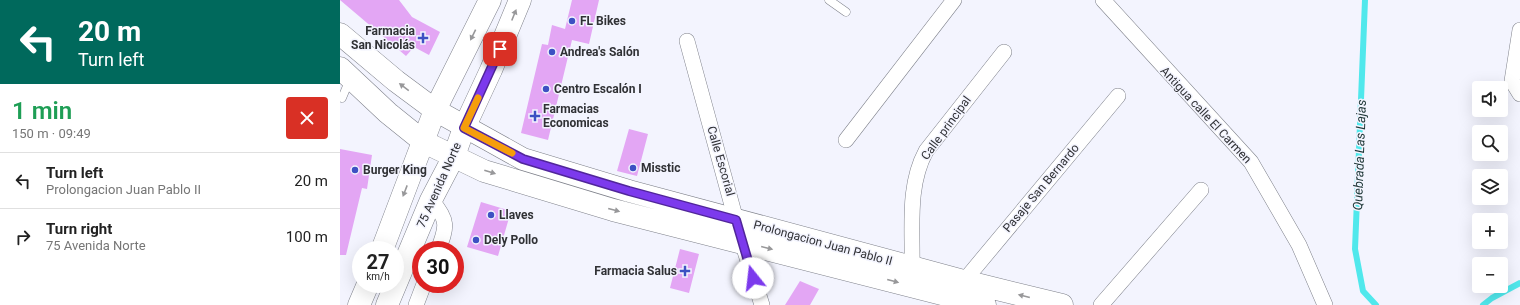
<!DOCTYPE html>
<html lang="en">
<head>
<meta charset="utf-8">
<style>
	:root { --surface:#fff; --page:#f6f6f6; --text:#222; --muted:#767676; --line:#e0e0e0 }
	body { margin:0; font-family:Roboto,sans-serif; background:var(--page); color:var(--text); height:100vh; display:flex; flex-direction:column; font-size:15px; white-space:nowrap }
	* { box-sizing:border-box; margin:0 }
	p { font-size:13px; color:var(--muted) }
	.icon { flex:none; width:22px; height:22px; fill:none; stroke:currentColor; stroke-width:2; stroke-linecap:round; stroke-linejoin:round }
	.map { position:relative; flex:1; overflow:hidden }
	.drawer { display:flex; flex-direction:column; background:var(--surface); width:340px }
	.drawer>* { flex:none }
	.top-card { background:#00695c; color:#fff; overflow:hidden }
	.controls { position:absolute; left:1132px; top:81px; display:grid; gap:8px }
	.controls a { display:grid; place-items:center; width:36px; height:36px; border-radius:4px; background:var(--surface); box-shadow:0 4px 16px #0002; font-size:20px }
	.speed { position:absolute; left:12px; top:241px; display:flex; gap:8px; font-size:20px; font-weight:700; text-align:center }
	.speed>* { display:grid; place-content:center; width:52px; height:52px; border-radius:50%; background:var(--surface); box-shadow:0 4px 16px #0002; line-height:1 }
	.speed small { font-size:10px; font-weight:400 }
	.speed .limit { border:6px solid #d22; background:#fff; color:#111 }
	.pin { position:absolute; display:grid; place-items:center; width:34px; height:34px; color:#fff; margin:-17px; border-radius:8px; box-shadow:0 2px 6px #0006 }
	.me { position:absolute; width:44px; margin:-22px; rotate:344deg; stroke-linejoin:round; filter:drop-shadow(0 0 3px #0008) }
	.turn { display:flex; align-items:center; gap:14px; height:84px; padding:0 12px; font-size:18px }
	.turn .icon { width:52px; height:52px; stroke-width:2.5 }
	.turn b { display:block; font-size:28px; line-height:34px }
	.round { display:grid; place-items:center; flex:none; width:42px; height:42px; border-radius:4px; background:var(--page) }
	.summary { display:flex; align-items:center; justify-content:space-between; height:68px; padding:0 12px }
	h1 { font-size:24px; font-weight:600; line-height:30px; color:#1e9e55 }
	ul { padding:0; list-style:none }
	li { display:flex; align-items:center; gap:12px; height:56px; padding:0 12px; border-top:1px solid var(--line) }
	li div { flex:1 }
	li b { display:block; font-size:15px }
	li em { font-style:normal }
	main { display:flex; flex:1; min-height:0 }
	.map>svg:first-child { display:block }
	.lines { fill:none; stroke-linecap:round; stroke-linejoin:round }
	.stream { stroke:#50e8ec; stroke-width:6 }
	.building { fill:#e3a6f4 }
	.service-casing { stroke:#7e808a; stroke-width:9 }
	.minor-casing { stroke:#7e808a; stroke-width:16 }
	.secondary-casing { stroke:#7e808a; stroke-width:23 }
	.primary-casing { stroke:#7e808a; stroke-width:23 }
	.service { stroke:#fff; stroke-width:8 }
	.minor { stroke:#fff; stroke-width:15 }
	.secondary { stroke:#fff; stroke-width:22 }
	.primary { stroke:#fff; stroke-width:22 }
	.oneway { fill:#98989a }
	.route-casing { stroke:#51269a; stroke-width:10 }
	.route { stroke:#7c3aed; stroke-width:7 }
	.slow { stroke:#f59e0b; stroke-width:7 }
	.poi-dot { fill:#3d50c3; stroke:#f3f4fe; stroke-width:1.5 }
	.labels { text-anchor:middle; stroke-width:3; stroke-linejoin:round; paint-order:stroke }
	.poi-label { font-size:12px; font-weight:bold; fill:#303135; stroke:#f3f4fe; text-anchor:start }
	.street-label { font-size:12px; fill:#303135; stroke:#f3f4fe }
	.water-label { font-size:13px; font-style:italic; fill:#1d3636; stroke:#f3f4fe }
</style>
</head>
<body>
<main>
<section class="drawer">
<div class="top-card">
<div class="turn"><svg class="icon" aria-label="left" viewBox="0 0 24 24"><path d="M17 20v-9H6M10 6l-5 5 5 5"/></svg><div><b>20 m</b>Turn left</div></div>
</div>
<div class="summary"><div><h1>1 min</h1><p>150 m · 09:49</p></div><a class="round" style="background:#d93025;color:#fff"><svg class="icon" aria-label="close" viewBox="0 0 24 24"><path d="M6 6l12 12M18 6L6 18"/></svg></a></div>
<ul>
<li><svg class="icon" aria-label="left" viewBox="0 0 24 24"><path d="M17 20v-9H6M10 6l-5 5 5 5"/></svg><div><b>Turn left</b><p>Prolongacion Juan Pablo II</p></div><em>20 m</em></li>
<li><svg class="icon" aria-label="right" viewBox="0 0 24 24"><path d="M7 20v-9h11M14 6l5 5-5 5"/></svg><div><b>Turn right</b><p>75 Avenida Norte</p></div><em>100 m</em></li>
</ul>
</section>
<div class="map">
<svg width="1180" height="305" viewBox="0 0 1180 305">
	<rect width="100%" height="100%" fill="#f3f4fe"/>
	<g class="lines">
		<path class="stream" d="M1025,0L1015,249L1023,291L1036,305
			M1143,305L1152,298L1180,283"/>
	</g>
	<path class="building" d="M0,0H59L72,17L100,32L89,55L74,47L66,56Z
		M232,0H259L249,44L232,40L208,140L181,133L202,44L208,45L212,25L225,29Z
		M289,129L308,134L297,176L277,171Z
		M0,149L32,155L27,189L22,188L6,255H0Z
		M141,202L171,211L158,256L127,247Z
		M340,249L359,254L349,293L330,288Z
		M460,281L479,289L470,305H445Z"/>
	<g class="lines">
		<defs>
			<path id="service" d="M489,0L506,12
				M2,98L10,79"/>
			<path id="minor" d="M763,0L911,162L959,245L985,305
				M1180,30L1172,81L1180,94
				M347,41L402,242L422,305
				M506,140L614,0
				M91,200C109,220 107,227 98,250
				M572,267C573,228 567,186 586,151L664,52
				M624,281L778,96
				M76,305L84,284
				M761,305L861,190"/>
			<path id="secondary" d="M42,250L95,110L150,0
				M19,305L28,284
				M47,305L91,200L114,156L124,128L151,70L180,0"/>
			<path id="primary" d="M0,34L56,81L95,110L183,159L289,191L624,281L722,305
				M0,68L48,113L84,142L144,171L273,210L645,305"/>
		</defs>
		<use href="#service" class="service-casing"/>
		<use href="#minor" class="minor-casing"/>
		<use href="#secondary" class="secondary-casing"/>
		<use href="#primary" class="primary-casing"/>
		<use href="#service" class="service"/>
		<use href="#minor" class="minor"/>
		<use href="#secondary" class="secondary"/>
		<use href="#primary" class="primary"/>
	</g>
	<defs><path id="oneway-solid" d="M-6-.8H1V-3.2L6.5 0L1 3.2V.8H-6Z"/></defs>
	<g class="oneway">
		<use href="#oneway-solid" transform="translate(174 15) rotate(-68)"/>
		<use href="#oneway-solid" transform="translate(133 35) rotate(116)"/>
		<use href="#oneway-solid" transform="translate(64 87) rotate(-143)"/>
		<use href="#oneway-solid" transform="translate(150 172) rotate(18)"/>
		<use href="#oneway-solid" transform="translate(65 191) rotate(111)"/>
		<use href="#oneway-solid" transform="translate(274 210) rotate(15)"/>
		<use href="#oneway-solid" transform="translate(427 248) rotate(14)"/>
		<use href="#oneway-solid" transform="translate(553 281) rotate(15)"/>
		<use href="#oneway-solid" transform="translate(684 296) rotate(-166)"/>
	</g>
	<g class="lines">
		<defs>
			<path id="route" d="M160,49L124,128L183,159L289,191L396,220L413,278"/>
		</defs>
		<use href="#route" class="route-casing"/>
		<use href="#route" class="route"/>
		<path class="slow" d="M138,98L124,128L172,153"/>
	</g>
	<g class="poi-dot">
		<circle cx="232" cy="21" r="4"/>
		<path d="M81 32h4v4h4v4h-4v4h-4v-4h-4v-4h4z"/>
		<circle cx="212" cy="52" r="4"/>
		<circle cx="206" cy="89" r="4"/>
		<path d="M193 110h4v4h4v4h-4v4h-4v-4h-4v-4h4z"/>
		<circle cx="293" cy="168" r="4"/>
		<circle cx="15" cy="170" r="4"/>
		<circle cx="151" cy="215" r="4"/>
		<circle cx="136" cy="240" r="4"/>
		<path d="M343 265h4v4h4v4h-4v4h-4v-4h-4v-4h4z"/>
	</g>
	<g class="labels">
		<g class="poi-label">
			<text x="240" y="25">FL Bikes</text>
			<text x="75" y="35" text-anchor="end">Farmacia<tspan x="75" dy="14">San Nicolás</tspan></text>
			<text x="220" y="56">Andrea's Salón</text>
			<text x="214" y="93">Centro Escalón I</text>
			<text x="203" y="113">Farmacias<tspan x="203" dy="14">Economicas</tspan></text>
			<text x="301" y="172">Misstic</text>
			<text x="23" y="174">Burger King</text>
			<text x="159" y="219">Llaves</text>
			<text x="144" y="244">Dely Pollo</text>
			<text x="337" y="275" text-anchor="end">Farmacia Salus</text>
		</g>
		<g class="street-label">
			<text transform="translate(866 115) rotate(47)" y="4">Antigua calle El Carmen</text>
			<text transform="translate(606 128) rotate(-54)" y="4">Calle principal</text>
			<text transform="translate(381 161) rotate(74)" y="4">Calle Escorial</text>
			<text transform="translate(99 185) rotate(-66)" y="4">75 Avenida Norte</text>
			<text transform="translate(701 188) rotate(-50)" y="4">Pasaje San Bernardo</text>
			<text transform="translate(483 243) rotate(15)" y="4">Prolongacion Juan Pablo II</text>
		</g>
		<g class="water-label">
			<text transform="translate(1019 155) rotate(-88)" y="5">Quebrada Las Lajas</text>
		</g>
	</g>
</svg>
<div class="controls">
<a><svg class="icon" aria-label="sound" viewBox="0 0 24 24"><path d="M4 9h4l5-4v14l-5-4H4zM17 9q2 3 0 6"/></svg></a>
<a><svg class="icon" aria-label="search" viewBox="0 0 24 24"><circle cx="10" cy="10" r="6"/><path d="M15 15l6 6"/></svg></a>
<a><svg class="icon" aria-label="layers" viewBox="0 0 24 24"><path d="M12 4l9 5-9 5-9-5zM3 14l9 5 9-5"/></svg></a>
<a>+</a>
<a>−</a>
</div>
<div class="speed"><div>27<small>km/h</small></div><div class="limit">30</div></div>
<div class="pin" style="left:160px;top:49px;background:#d93025"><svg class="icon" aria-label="arrive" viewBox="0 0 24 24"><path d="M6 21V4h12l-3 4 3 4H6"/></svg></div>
<svg class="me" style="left:413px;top:278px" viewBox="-20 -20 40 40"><circle r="19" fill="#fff"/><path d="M0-13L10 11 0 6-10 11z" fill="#7c3aed"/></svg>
</div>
</main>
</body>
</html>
